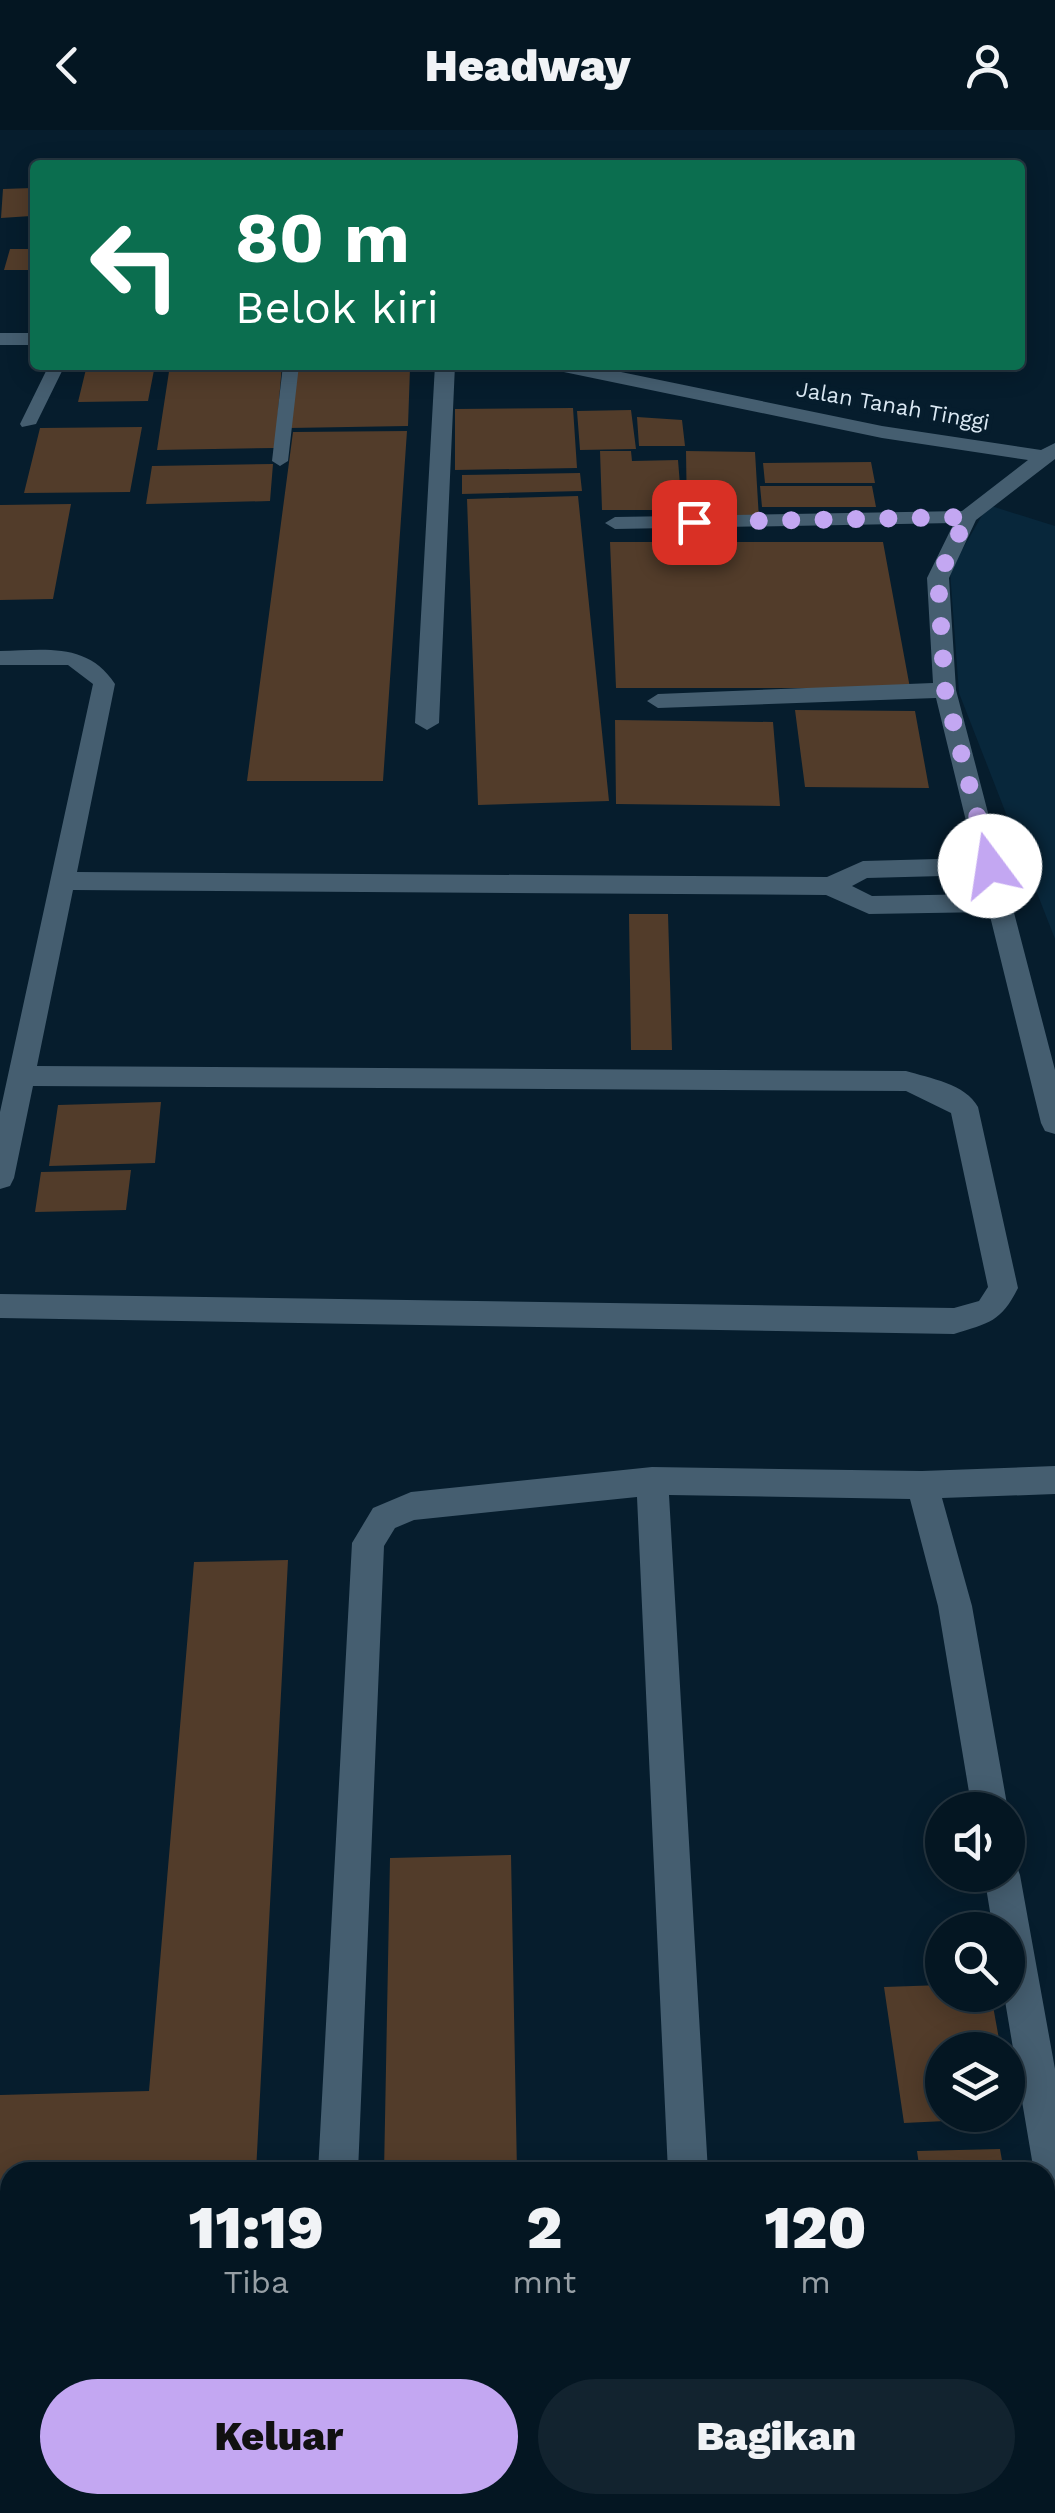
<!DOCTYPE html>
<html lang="id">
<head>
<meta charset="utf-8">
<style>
	:root { --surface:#041622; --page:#12232f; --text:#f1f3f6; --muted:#979fa5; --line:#253540; --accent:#c3a7f2 }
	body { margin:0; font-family:"Work Sans",sans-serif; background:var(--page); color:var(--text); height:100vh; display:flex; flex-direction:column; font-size:38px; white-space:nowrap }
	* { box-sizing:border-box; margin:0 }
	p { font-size:32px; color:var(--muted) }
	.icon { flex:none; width:55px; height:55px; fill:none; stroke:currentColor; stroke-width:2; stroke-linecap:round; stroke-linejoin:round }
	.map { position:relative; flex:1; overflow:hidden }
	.details { position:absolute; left:0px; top:2032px; width:1055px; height:352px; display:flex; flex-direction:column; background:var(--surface); border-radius:30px 30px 0 0; box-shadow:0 5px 25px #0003,0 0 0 2px var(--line) }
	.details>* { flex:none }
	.guide { position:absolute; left:30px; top:30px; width:995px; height:210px; border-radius:10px; box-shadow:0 5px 25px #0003,0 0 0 2px var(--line); background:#0b6e4f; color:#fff; overflow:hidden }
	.fabs { position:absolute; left:925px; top:1662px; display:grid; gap:20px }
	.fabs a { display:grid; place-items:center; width:100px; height:100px; border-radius:50%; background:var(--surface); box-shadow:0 5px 25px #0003,0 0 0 2px var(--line); font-size:50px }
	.pin { position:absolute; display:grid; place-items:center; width:85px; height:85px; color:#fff; margin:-42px; border-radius:20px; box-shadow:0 5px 15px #0006 }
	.me { position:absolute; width:110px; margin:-55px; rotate:346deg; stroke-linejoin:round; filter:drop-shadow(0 0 8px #0008) }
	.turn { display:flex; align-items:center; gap:35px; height:210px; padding:0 40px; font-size:45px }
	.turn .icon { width:130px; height:130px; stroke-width:2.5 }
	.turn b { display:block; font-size:70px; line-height:85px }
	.eta { display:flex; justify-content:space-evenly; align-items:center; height:170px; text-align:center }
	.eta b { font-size:60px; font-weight:800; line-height:70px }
	.action { display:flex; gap:20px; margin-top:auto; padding:20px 40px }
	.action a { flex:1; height:115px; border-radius:60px; background:var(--accent); color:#111; font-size:40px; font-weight:800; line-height:115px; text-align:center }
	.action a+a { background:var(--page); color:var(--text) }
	header { display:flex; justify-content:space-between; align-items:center; height:130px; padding:0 40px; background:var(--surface); font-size:45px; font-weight:800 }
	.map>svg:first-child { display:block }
	.built { fill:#08273b }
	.building { fill:#523c2a }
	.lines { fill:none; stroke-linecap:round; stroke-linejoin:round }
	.lane { fill:#455e70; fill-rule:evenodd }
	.street { fill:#455e70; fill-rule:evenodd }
	.route { stroke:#c3a7f2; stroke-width:18; stroke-dasharray:0 32.4 }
	.labels { text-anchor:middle; stroke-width:10; stroke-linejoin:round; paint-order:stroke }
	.far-street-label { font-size:22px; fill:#dbe9f4; stroke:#061d2d }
</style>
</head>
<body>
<header><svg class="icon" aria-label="back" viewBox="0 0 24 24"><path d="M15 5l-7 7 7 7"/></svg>Headway<svg class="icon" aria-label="person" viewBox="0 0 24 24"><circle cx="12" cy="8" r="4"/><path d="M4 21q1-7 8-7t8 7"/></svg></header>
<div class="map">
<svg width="1055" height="2383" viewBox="0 0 1055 2383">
	<rect width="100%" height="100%" fill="#061d2d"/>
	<path class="built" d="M988,375L1055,396V809L959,563L950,441Z"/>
	<path class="building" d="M32,58L31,86L1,88L3,59Z
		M10,119H35V140H4Z
		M87,235H155L148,271L78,272Z
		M170,235H282L275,318L157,320Z
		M410,238L408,296L289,298L296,239Z
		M573,278L577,338L455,340V279Z
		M631,280L636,319L580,320L577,281Z
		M637,287L682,290L685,316H639Z
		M142,297L130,362L24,363L40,298Z
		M407,301L383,651H247L293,302Z
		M600,321H631L632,331L678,330L682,380H602Z
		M686,321L755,322L759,389L687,388Z
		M871,332L875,353H765L763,333Z
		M273,334L270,371L146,374L152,336Z
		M580,343L582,361L462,364V345Z
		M760,356H872L876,377H762Z
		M578,366L609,671L478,675L467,369Z
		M71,374L53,469L0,470V375Z
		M610,412H883L910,558H616Z
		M795,580L915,581L929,658L805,657Z
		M615,590L773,592L780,676L616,674Z
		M629,784H668L672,920H631Z
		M161,972L155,1033L49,1036L58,975Z
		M131,1040L126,1080L35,1082L41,1042Z
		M288,1430L256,2042H10V2375H239L238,2383H0V1965L149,1961L194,1432Z
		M511,1725L517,2042H384L390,1728Z
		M942,1855V1865H991L1001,1920H942V1985H1006L1007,1988L904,1993L884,1857Z
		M1000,2019L1004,2042H920L917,2021Z
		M377,2375H659V2383H377Z"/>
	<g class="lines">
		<path class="lane" d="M49,235H65L36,294L22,297L20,294Z
			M283,235H299L288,331L280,336L272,331Z"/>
		<path class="street" d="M0,203H35V215H0Z
			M435,235H455L439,593L427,600L415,593Z
			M549,235H587L882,296L1041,320L1055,313V329L976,390L949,448L956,560L1055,940V1004L1045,1001L1041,993L989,782L869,784L826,765L73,760L37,936L906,941C929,948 966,954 978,977L1018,1158C1001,1192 989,1193 954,1204L0,1188V1164L954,1178L979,1171L988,1157L951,983L906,961L33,956L14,1048L10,1056L0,1059V982L93,554L68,535H0V521C45,520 88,512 115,554L77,742L827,747L863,731L975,728L936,568L658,578L647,571L658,564L933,553L927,448L954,393L615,399L605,393L615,387L962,381L1028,330L882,308L559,241ZM980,745L984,764L872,766L852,756L867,748Z
			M1055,1336V1364L942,1368L972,1476L1008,1680V1681L972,1680L938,1476L910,1369L669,1365L708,2042H668L637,1367L414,1390L395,1398L384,1416L358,2042H318L352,1413L373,1378L411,1362L652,1337L922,1341Z
			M1008,1729L1015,1732L1020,1745L1055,1939V2070L1045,2066V2042H1034L1004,1865H1008V1800H993L984,1745H1008Z
			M300,2375H344V2383H300Z
			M683,2375H727V2383H683Z"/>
	</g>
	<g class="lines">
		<path class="route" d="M694,392L967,387L938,448L945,560L990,736"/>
	</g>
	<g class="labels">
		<g class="far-street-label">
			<text transform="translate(893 275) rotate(10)" y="8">Jalan Tanah Tinggi</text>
		</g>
	</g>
</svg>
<div class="fabs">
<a><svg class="icon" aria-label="sound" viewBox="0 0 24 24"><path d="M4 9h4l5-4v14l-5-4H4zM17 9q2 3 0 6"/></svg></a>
<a><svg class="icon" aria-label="search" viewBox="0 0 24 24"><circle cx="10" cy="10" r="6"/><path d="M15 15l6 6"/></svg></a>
<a><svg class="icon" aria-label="layers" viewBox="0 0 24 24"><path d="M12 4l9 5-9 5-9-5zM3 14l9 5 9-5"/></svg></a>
</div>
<div class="pin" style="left:694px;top:392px;background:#d93025"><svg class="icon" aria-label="arrive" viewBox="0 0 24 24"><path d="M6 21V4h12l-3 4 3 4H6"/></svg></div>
<svg class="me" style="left:990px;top:736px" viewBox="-20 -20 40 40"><circle r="19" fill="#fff"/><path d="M0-13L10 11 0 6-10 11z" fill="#c3a7f2"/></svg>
<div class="guide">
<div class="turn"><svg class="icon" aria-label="left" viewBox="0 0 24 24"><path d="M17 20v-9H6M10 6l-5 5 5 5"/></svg><div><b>80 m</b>Belok kiri</div></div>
</div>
<section class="details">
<div class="eta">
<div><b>11:19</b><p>Tiba</p></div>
<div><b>2</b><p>mnt</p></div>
<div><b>120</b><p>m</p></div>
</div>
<div class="action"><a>Keluar</a><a>Bagikan</a></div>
</section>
</div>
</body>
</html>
